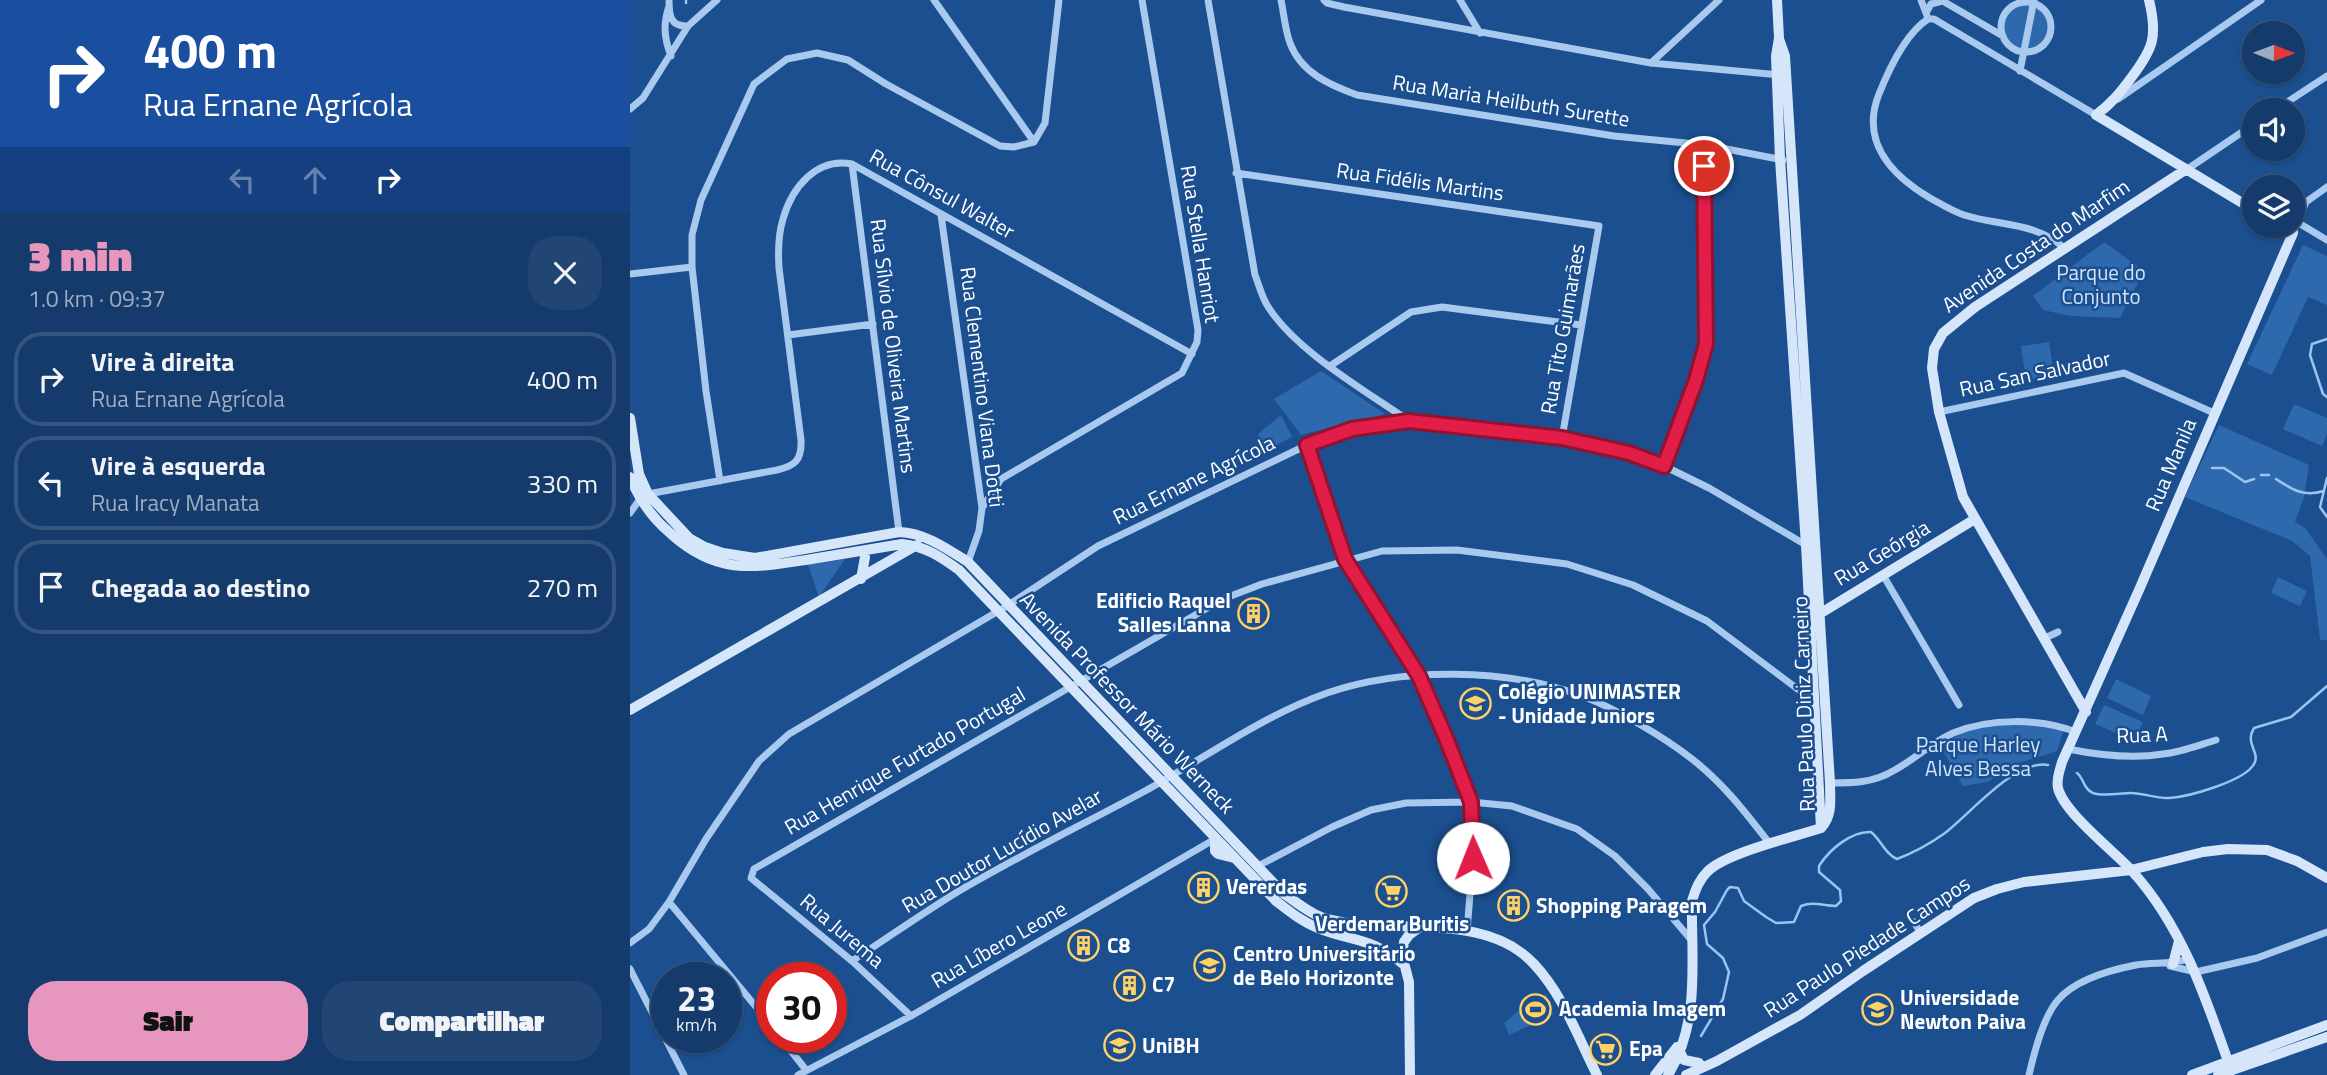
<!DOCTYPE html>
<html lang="pt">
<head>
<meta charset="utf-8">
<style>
	:root { --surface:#143b6b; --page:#214673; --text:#f1f3f6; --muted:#9dadc1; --line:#33557e; --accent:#e797bd }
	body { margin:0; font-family:"Titillium Web",sans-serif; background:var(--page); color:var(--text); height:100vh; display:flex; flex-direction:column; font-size:26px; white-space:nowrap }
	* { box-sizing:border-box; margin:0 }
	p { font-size:23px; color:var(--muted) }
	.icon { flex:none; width:38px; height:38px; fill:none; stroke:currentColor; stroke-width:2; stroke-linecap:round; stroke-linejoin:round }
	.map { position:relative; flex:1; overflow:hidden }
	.panel { display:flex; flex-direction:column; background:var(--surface); width:630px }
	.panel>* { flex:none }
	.banner { background:#1a4fa0; color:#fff; overflow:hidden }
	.needle { width:46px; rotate:91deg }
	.fabs { position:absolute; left:1612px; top:21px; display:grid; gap:14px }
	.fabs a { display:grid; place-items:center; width:63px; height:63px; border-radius:50%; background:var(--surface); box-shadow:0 2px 5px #0004,0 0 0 2px var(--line); font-size:35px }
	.speed { position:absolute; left:21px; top:962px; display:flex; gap:14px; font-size:35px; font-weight:700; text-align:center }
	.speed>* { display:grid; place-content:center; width:91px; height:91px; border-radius:50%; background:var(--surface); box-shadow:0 2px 5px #0004,0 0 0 2px var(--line); line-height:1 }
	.speed small { font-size:18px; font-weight:400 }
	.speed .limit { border:10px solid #d22; background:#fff; color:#111 }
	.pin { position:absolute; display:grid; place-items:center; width:60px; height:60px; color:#fff; margin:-30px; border:4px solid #fff; border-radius:50%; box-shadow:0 2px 7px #0007 }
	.me { position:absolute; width:77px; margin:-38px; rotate:359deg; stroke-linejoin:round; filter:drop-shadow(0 0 5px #0008) }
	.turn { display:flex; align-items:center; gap:24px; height:147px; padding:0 28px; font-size:32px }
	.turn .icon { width:91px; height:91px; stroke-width:2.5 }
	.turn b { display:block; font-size:49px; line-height:60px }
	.lanes { display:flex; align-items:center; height:66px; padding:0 28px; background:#0003; justify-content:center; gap:35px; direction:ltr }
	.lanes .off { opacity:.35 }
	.round { display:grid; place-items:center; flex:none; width:74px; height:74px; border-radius:28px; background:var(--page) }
	.overview { display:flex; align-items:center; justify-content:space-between; height:119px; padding:0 28px }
	h1 { font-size:42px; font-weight:800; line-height:52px; color:var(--accent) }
	.cta { display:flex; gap:14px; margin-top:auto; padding:14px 28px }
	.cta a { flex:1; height:80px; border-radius:28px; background:var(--accent); color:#111; font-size:28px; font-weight:800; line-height:80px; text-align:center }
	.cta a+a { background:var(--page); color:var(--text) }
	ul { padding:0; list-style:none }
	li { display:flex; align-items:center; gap:21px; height:94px; margin:0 14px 10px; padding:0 14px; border:4px solid var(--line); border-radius:28px }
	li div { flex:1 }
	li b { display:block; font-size:26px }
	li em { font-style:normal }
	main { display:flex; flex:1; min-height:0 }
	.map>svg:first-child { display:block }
	.green { fill:#2e69ad }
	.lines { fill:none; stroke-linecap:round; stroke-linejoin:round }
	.stream { stroke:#9cc4f0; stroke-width:2.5 }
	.street { stroke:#a9c9ee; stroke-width:7 }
	.secondary { stroke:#d6e6fa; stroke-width:10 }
	.route-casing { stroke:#92132f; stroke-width:18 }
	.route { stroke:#e11d48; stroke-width:12 }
	.labels { text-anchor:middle; stroke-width:5; stroke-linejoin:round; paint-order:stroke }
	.street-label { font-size:21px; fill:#fff; stroke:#1b4f8f }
	.park-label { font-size:21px; fill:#cfe3fa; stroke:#1b4f8f }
	.poi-label { font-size:21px; font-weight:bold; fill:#fff; stroke:#1b4f8f; text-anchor:start }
</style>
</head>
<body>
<main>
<section class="panel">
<div class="banner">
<div class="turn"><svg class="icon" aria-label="right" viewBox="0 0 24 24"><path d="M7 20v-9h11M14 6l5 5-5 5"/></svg><div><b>400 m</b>Rua Ernane Agrícola</div></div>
<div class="lanes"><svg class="icon off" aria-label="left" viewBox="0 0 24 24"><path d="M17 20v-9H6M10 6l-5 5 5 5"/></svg><svg class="icon off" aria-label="ahead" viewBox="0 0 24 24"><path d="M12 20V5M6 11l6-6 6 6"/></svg><svg class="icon" aria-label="right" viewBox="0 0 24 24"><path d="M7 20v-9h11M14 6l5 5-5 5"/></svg></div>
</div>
<div class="overview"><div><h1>3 min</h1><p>1.0 km · 09:37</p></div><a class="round"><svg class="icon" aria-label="close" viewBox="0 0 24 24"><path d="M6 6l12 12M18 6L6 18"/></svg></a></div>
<ul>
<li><svg class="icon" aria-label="right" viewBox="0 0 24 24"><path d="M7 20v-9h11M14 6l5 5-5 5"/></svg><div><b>Vire à direita</b><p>Rua Ernane Agrícola</p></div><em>400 m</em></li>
<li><svg class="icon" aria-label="left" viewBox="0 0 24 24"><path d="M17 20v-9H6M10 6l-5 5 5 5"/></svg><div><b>Vire à esquerda</b><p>Rua Iracy Manata</p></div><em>330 m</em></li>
<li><svg class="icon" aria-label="arrive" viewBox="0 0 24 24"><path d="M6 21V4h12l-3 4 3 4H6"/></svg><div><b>Chegada ao destino</b></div><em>270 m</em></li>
</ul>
<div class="cta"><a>Sair</a><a>Compartilhar</a></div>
</section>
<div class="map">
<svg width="1697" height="1075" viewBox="0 0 1697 1075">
	<rect width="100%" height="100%" fill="#1b4f8f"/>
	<path class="green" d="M1371 27a25 25 0 1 1 50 0a25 25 0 1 1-50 0Z
		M1474,242L1514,271L1490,318L1440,316L1413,310L1403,296Z
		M1673,245L1697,256V305L1678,297L1642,375L1617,364Z
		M1419,342L1424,376L1396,380L1391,346Z
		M691,371L755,414L671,435L644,399Z
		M1664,404L1697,418V434L1692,446L1653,429Z
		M651,415L662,437L635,451L628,434Z
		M1589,425L1679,465L1674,497L1665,522L1675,528L1697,559V640H1690L1680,556L1662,541L1555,497Z
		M215,559L189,597L178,565Z
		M1648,577L1677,591L1670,606L1641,593Z
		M1486,679L1521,696L1513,715L1477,698Z
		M1474,705L1513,722L1504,741L1465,724Z
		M1397,724L1434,729L1427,751L1380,766L1358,782L1333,786L1312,749C1329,724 1370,725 1397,724Z
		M916,994L923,1015L879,1035L874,1023L898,1003Z"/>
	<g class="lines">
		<path class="stream" d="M56,3V0
			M1697,339L1682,344L1680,355L1693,394L1697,397
			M1582,468H1594L1615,482L1624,479
			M1631,475H1639
			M1697,478L1690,507L1697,517
			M1646,479C1663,490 1673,497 1694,491
			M1447,773C1454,778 1453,789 1463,793C1474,797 1490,793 1501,793C1514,793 1527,799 1539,798C1558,797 1615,781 1624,764C1631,752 1614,744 1624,728L1661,717L1697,686
			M1071,1036L1093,999L1099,972L1093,958L1077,944L1074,925L1085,912L1097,890L1100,887L1108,888L1114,901L1136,917L1146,923L1164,922L1171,906C1184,901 1193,906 1206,906L1211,901L1210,890L1189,872V866C1199,850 1221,831 1241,832C1251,840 1256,855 1267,859C1283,853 1301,843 1315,833C1339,815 1385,759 1418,765"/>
		<path class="street" d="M39,0C39,15 40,27 58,26
			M304,0L404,142
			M578,0L625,275C629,285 632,297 637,305C664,350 736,391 779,421
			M651,0C654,14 655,30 660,43C671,73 700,85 727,95L984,136L1076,145L1153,160
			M694,0L697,3L714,7L1021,63L1151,75
			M830,0L850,33
			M1291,0L1296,13
			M1311,0L1373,36
			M1371 27a25 25 0 1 1 50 0a25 25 0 1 1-50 0Z
			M39,6C33,24 34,38 41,56
			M1298,19L1296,13L1301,4L1312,1
			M1021,63L1089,0
			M1390,71L1404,0
			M1488,99L1631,0
			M0,109L13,98L58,26L87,0
			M1645,110L1697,76
			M222,164L269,532
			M1556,170L1624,124
			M606,173L969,226L932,438
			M311,215L352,508L349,531L338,562
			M1667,222L1697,240
			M1663,233L1676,202L1697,187
			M1434,248C1406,222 1369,226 1334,215C1322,211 1311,204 1300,198C1261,175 1230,141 1249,94C1259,69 1275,34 1298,19H1304L1466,115
			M0,274L62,267
			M158,335L243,324
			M700,366L781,312L812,307L951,325
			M1309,412L1494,373L1584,413
			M677,445L715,559L789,676L841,802L843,858L837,931
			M1034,466L1066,380L1076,344L1073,186L1076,145
			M90,481L76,391L62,267V235L71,200L124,84L157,59L187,53L218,60L256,84L370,146L384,147L404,142L415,123L429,0
			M352,508L371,479L552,373L567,342L568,330L512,0
			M0,513L10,499L18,494L147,470C165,466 172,460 171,440L149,268C148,252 148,235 153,219C162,187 187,157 222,164L562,354
			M1253,575L1329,705
			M1415,638L1428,632
			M1438,749C1468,755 1503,759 1533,754C1551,752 1569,745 1586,740
			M1200,783C1222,783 1243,783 1263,771C1284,760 1301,743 1323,733C1359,718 1410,718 1446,732
			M628,866L702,827L741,810L776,803L841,802L882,806L947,829L985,856L1018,889L1063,942
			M39,902L142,1026
			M1284,922L1290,932
			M0,943L19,929L39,902L76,839L129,761L159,734L377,606L468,546L677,445L722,429L779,421L932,438L999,453L1034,466L1079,488L1176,545
			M222,961C256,939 290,915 324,894C386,857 452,825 515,791C575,758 632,716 697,693C772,667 877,668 952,696C985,708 1034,737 1062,759C1093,783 1116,813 1140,844
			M1540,966L1566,972L1627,958L1697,932
			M0,969L54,1075
			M281,1016L222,961L121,878L124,869L593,599L632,584L752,551L827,550L937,564L1003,585L1077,621L1185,702
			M151,1038L176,1070
			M168,1075L281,1016L585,839
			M1399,1075C1404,1053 1413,1017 1428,1000C1445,980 1480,970 1506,965C1524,962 1540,965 1558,959"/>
		<path class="secondary" d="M1147,0L1149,38L1146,56L1150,159L1176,545L1191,828
			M1519,0C1528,37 1523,49 1501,78C1490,93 1481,104 1466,115L1624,210
			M1149,39L1155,56L1200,783C1200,800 1203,815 1191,828
			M0,418L9,474L18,494L59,538L75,547L93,553L125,558L269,532C295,533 316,548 338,562L653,893C665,901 680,914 694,918C759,937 853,909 904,964C933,995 948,1037 967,1075
			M0,477C9,499 22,518 40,533C87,576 124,568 182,559C212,554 242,549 272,544C295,546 311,557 329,570L646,901C659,911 672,922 688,928C723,942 741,937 773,964
			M231,579L235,557
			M1185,614L1191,613L1345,519
			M0,710L287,545
			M1456,712L1333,497L1309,412L1302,368L1304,349L1313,333L1345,307L1555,170
			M585,839V851L588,854L604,858
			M1543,964L1549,941
			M1050,1052L1054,1060L1069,1063
			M1601,1070C1577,1001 1553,927 1502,871C1484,851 1434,813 1428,788C1426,779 1430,770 1432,762L1509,590L1663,233L1651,226
			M780,1075L779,982L772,955L774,942L779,935L790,927
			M1025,1075L1047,1047
			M1038,1075C1071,1022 1061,960 1062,901C1065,890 1069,880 1077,872C1095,853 1164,837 1191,828
			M1056,1075L1087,1061L1170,1015L1233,971L1344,898L1367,889L1394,882L1501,870L1573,852L1598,849L1637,850L1667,861L1697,878
			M1562,1075L1697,1025
			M1588,1075L1697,1037"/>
	</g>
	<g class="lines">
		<defs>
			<path id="route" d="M843,858L841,802L816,738L789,676L715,559L677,445L722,429L779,421L932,438L999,453L1034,466L1066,380L1076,344L1074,166"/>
		</defs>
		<use href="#route" class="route-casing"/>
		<use href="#route" class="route"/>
	</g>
	<defs>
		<symbol id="building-ring" viewBox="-11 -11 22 22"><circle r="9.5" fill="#1b4f8f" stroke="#ffd166" stroke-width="1.5"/><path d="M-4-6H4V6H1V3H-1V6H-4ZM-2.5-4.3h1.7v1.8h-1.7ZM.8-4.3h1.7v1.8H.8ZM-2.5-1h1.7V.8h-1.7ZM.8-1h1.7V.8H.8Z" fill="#ffd166"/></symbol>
		<symbol id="school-ring" viewBox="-11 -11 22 22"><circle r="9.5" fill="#1b4f8f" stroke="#ffd166" stroke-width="1.5"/><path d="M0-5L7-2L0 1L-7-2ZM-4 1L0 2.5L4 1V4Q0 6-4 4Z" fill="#ffd166"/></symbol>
		<symbol id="supermarket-ring" viewBox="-11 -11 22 22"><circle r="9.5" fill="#1b4f8f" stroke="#ffd166" stroke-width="1.5"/><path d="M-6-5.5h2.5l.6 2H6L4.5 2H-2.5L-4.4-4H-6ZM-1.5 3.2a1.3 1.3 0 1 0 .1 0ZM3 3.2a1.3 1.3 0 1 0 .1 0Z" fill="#ffd166"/></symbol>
		<symbol id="university-ring" viewBox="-11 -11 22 22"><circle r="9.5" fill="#1b4f8f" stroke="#ffd166" stroke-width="1.5"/><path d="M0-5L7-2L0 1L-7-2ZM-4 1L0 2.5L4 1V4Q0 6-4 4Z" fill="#ffd166"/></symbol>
		<symbol id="stadium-ring" viewBox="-11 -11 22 22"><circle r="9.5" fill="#1b4f8f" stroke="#ffd166" stroke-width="1.5"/><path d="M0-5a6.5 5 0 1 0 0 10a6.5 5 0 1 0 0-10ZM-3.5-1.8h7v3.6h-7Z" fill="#ffd166"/></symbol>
	</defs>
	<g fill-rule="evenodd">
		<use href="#building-ring" x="606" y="596" width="35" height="35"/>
		<use href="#school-ring" x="828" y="686" width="35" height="35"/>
		<use href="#building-ring" x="556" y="870" width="35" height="35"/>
		<use href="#supermarket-ring" x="744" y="874" width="35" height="35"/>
		<use href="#building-ring" x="866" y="888" width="35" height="35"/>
		<use href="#building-ring" x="436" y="928" width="35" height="35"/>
		<use href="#university-ring" x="562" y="948" width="35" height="35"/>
		<use href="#building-ring" x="482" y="968" width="35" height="35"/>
		<use href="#stadium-ring" x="888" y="992" width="35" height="35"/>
		<use href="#university-ring" x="1230" y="992" width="35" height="35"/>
		<use href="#university-ring" x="472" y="1028" width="35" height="35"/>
		<use href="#supermarket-ring" x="958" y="1032" width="35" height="35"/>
	</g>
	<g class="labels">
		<g class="street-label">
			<text transform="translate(881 101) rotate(9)" y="7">Rua Maria Heilbuth Surette</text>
			<text transform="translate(790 182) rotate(8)" y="7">Rua Fidélis Martins</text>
			<text transform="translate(312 194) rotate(29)" y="7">Rua Cônsul Walter</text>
			<text transform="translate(570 244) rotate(81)" y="7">Rua Stella Hanriot</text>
			<text transform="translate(1406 246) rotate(-34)" y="7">Avenida Costa do Marfim</text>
			<text transform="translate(933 329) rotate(-80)" y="7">Rua Tito Guimarães</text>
			<text transform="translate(263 346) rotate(83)" y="7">Rua Sílvio de Oliveira Martins</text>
			<text transform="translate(1405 374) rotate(-12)" y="7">Rua San Salvador</text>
			<text transform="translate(352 387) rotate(83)" y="7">Rua Clementino Viana Dotti</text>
			<text transform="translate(1541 465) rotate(-67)" y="7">Rua Manila</text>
			<text transform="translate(564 480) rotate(-26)" y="7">Rua Ernane Agrícola</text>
			<text transform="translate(1252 553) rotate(-31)" y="7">Rua Geórgia</text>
			<text transform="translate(497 703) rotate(46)" y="7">Avenida Professor Mário Werneck</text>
			<text transform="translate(1174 704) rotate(-92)" y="7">Rua Paulo Diniz Carneiro</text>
			<text transform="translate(1512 735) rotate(-2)" y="7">Rua A</text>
			<text transform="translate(275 761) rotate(-30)" y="7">Rua Henrique Furtado Portugal</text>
			<text transform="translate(372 851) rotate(-30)" y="7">Rua Doutor Lucídio Avelar</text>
			<text transform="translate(212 931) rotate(40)" y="7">Rua Jurema</text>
			<text transform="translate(369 945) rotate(-30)" y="7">Rua Líbero Leone</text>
			<text transform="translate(1237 947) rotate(-33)" y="7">Rua Paulo Piedade Campos</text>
		</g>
		<g class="park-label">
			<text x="1471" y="280">Parque do<tspan x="1471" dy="24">Conjunto</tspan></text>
			<text x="1348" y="752">Parque Harley<tspan x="1348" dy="24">Alves Bessa</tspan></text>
		</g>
		<g class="poi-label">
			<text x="601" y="608" text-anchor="end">Edificio Raquel<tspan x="601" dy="24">Salles Lanna</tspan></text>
			<text x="868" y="699">Colégio UNIMASTER<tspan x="868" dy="24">- Unidade Juniors</tspan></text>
			<text x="596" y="894">Vererdas</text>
			<text x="906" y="913">Shopping Paragem</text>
			<text x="762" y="931" text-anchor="middle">Verdemar Buritis</text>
			<text x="477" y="953">C8</text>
			<text x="603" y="961">Centro Universitário<tspan x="603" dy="24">de Belo Horizonte</tspan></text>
			<text x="522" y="992">C7</text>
			<text x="1270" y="1005">Universidade<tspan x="1270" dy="24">Newton Paiva</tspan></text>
			<text x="929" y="1016">Academia Imagem</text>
			<text x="512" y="1053">UniBH</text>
			<text x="999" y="1056">Epa</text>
		</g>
	</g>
</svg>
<div class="fabs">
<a><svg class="needle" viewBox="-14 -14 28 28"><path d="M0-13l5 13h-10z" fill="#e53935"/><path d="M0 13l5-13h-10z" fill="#9dadc1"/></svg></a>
<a><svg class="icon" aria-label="sound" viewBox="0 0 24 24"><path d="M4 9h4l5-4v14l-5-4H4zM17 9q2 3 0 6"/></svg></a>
<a><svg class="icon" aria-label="layers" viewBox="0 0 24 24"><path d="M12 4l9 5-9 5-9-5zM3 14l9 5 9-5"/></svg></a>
</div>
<div class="speed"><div>23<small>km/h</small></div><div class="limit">30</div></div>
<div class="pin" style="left:1074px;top:166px;background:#d93025"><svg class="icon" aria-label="arrive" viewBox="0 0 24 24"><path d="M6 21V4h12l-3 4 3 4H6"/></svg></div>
<svg class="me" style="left:843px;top:858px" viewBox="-20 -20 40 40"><circle r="19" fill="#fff"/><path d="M0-13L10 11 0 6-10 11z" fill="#e11d48"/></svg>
</div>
</main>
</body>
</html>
